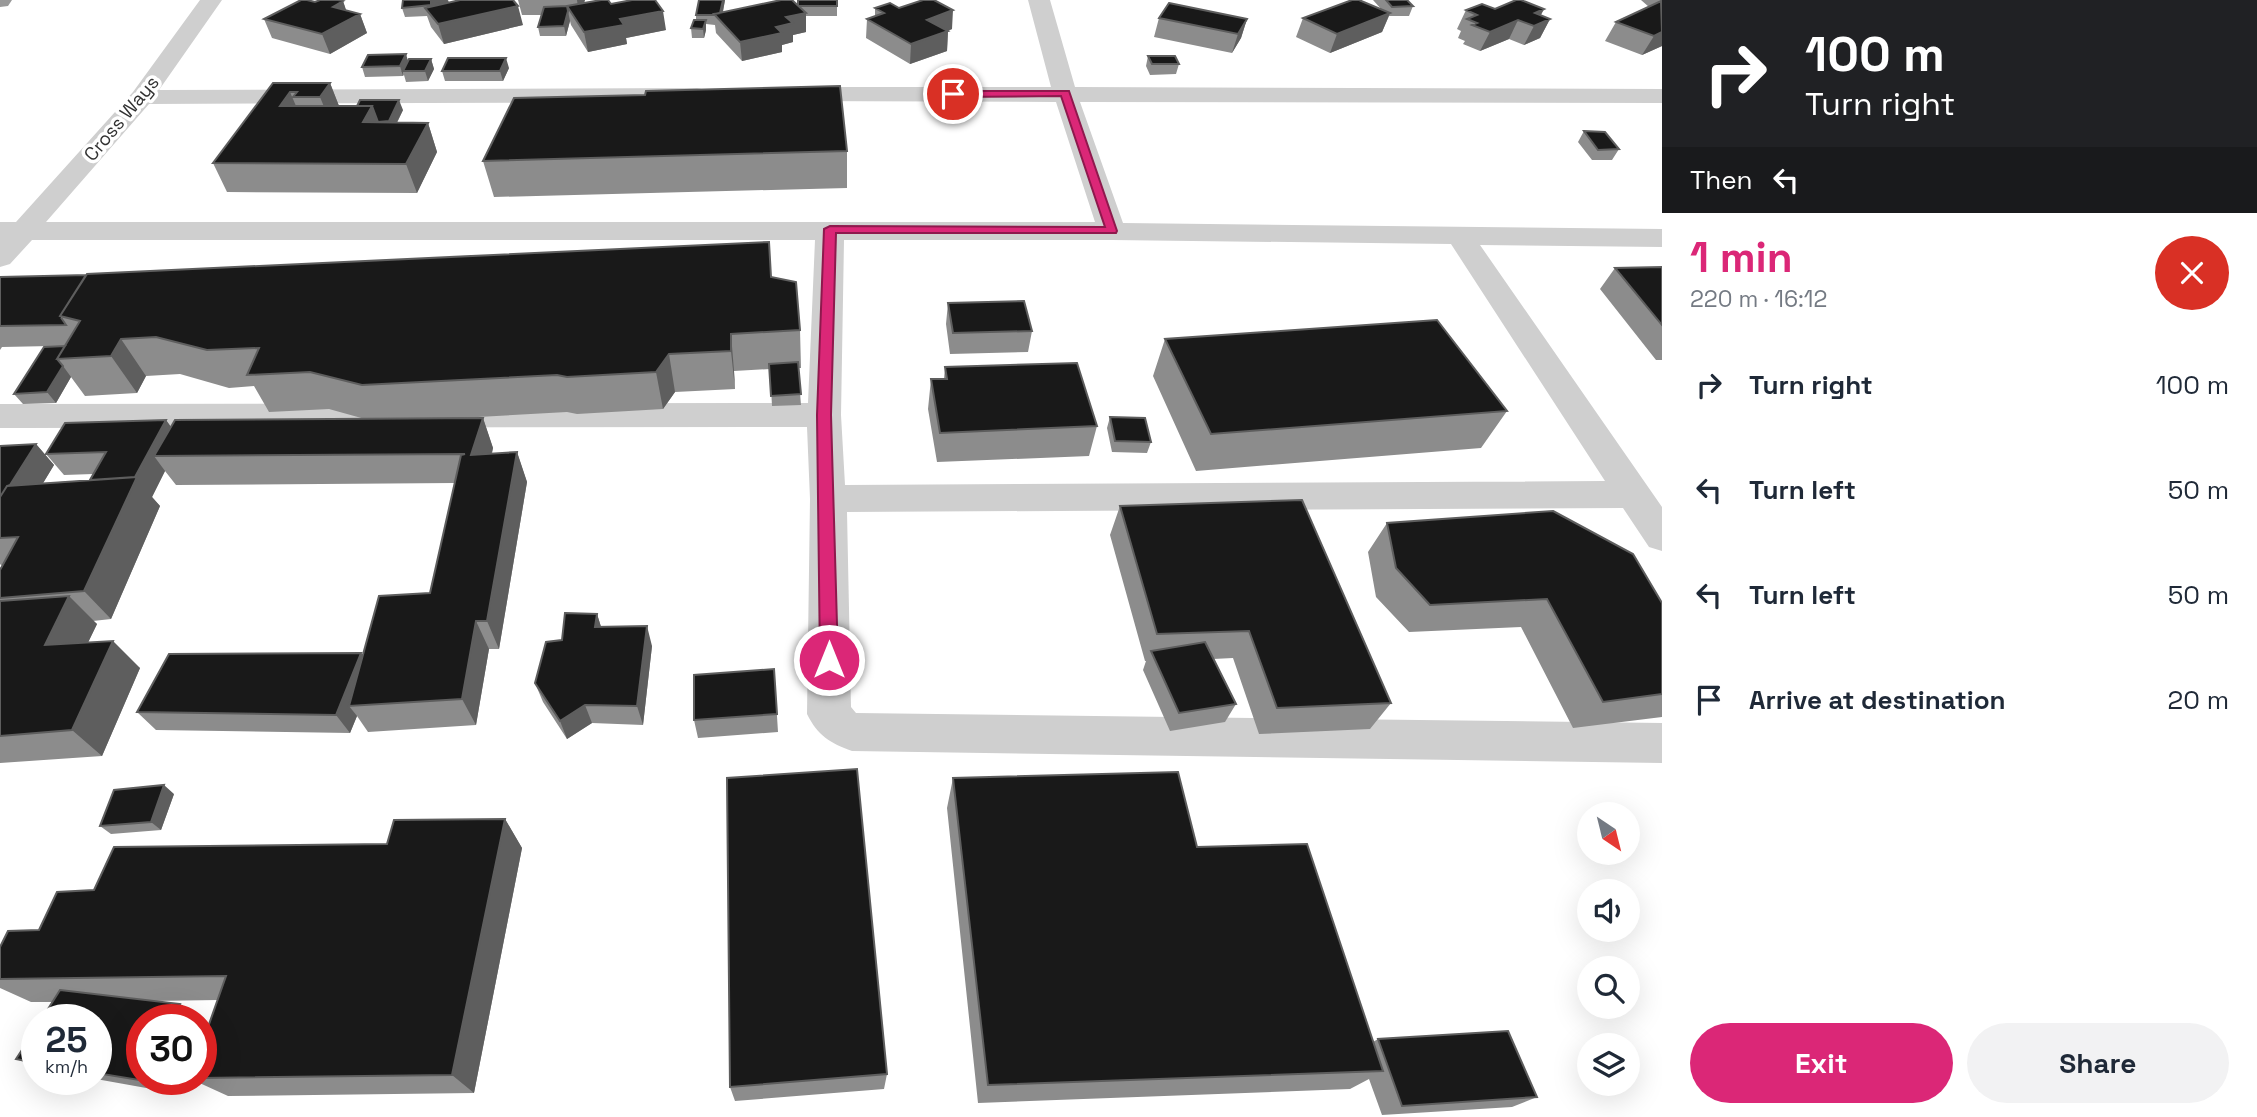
<!DOCTYPE html>
<html lang="en">
<head>
<meta charset="utf-8">
<style>
	:root { --surface:#fff; --page:#f2f2f3; --text:#1f2937; --muted:#747a83; --accent:#db2777 }
	body { margin:0; font-family:"Space Grotesk",sans-serif; background:var(--page); color:var(--text); height:100vh; display:flex; flex-direction:column; font-size:26px; white-space:nowrap }
	* { box-sizing:border-box; margin:0 }
	p { font-size:23px; color:var(--muted) }
	.icon { flex:none; width:38px; height:38px; fill:none; stroke:currentColor; stroke-width:2; stroke-linecap:round; stroke-linejoin:round }
	.map { position:relative; flex:1; overflow:hidden }
	.sheet { display:flex; flex-direction:column; background:var(--surface); width:595px }
	.sheet>* { flex:none }
	.banner { background:#202124; color:#fff; overflow:hidden }
	.needle { width:46px; rotate:145deg }
	.fabs { position:absolute; left:1577px; top:802px; display:grid; gap:14px }
	.fabs a { display:grid; place-items:center; width:63px; height:63px; border-radius:50%; background:var(--surface); box-shadow:0 7px 28px #0002; font-size:35px }
	.speed { position:absolute; left:21px; top:1004px; display:flex; gap:14px; font-size:35px; font-weight:700; text-align:center }
	.speed>* { display:grid; place-content:center; width:91px; height:91px; border-radius:50%; background:var(--surface); box-shadow:0 7px 28px #0002; line-height:1 }
	.speed small { font-size:18px; font-weight:400 }
	.speed .limit { border:10px solid #d22; background:#fff; color:#111 }
	.pin { position:absolute; display:grid; place-items:center; width:60px; height:60px; color:#fff; margin:-30px; border:4px solid #fff; border-radius:50%; box-shadow:0 2px 7px #0007 }
	.me { position:absolute; width:77px; margin:-38px; rotate:0deg; stroke-linejoin:round; filter:drop-shadow(0 0 5px #0008) }
	.turn { display:flex; align-items:center; gap:24px; height:147px; padding:0 28px; font-size:32px }
	.turn .icon { width:91px; height:91px; stroke-width:2.5 }
	.turn b { display:block; font-size:49px; line-height:60px }
	.then { display:flex; align-items:center; height:66px; padding:0 28px; background:#0003; gap:14px; font-size:26px }
	.round { display:grid; place-items:center; flex:none; width:74px; height:74px; border-radius:37px; background:var(--page) }
	.head { display:flex; align-items:center; justify-content:space-between; height:119px; padding:0 28px }
	h1 { font-size:42px; font-weight:700; line-height:52px; color:var(--accent) }
	.button { display:flex; gap:14px; margin-top:auto; padding:14px 28px }
	.button a { flex:1; height:80px; border-radius:42px; background:var(--accent); color:#fff; font-size:28px; font-weight:700; line-height:80px; text-align:center }
	.button a+a { background:var(--page); color:var(--text) }
	ul { padding:0; list-style:none }
	li { display:flex; align-items:center; gap:21px; height:105px; padding:0 28px }
	li div { flex:1 }
	li b { display:block; font-size:26px }
	li em { font-style:normal }
	main { display:flex; flex:1; min-height:0 }
	.map>svg:first-child { display:block }
	.lines { fill:none; stroke-linecap:round; stroke-linejoin:round }
	.minor { fill:#cfcfcf; fill-rule:evenodd }
	.highway { fill:#999; fill-rule:evenodd }
	.wall { fill:#8c8c8c }
	.shaded-wall { fill:#5e5e5e }
	.building { fill:#191919; stroke:#5e5e5e; stroke-width:2 }
	.route { fill:#db2777; stroke:#8e194d; stroke-width:2 }
	.labels { text-anchor:middle; stroke-width:7; stroke-linejoin:round; paint-order:stroke }
	.far-street-label { font-size:19px; fill:#323232; stroke:#fff }
</style>
</head>
<body>
<main>
<div class="map">
<svg width="1662" height="1117" viewBox="0 0 1662 1117">
	<rect width="100%" height="100%" fill="#fff"/>
	<g class="lines">
		<path class="minor" d="M200,0H222L159,90L697,88L706,90L709,95L706,100L697,102L149,104L46,222H1095L1056,102L789,101L780,99L777,94L780,89L789,87H1051L1028,0H1050L1075,87L1662,89V103L1080,102L1123,223L1662,229V247L1480,245L1662,507V551L1649,547L1623,508L847,512L851,707L856,713L1662,723V763L852,751C830,743 818,736 807,714L810,499L807,427L0,428V404L808,403L815,240H32L10,264L0,267V222H16L133,92ZM844,240H1112L1451,244L1605,481L845,485L841,415Z"/>
		<path class="highway" d="M0,0H12L8,6L0,7Z"/>
	</g>
	<path class="wall" d="M518,0H585L584,3L611,4L666,30L626,38L627,44L588,52L571,25L570,21L566,36H540L538,27L541,15H522Z
		M699,0H725L723,12L837,0V16H806V32L793,35V42L782,45V52L742,61L716,33L715,25L706,24V30L704,38H692L691,28L696,20V15Z
		M1373,0H1407L1413,6L1409,16H1389L1382,32L1330,53L1296,37L1303,18L1382,10Z
		M1641,0H1662V46L1642,55L1605,41L1616,22L1649,7Z
		M343,1L346,10L360,14L367,33L330,54L272,38L264,19L315,2Z
		M449,3L523,25L444,44L431,27L427,16L405,17L402,8Z
		M875,8H899L952,29L948,31L947,51L910,64L866,38L867,19L875,16Z
		M1495,9H1544L1541,15L1550,19L1540,38L1524,45L1509,39L1480,51L1463,44L1465,41L1458,38L1461,31L1457,29L1466,10Z
		M1159,18L1247,19L1241,38L1232,53L1154,37Z
		M1148,56L1179,64L1176,74L1150,75L1146,66Z
		M431,59L434,69L428,81L406,82L404,75L403,76L365,77L362,67Z
		M509,68L503,81H445L442,71Z
		M273,83H330L339,106L403,110L397,123H428L437,152L417,193L227,192L213,163Z
		M1584,131L1619,149L1612,160H1592L1578,142Z
		M847,151V188L494,197L483,161Z
		M1662,267V360H1656L1600,289L1615,268Z
		M0,277H771L800,330L801,368H798L801,405L772,406L770,369L734,371L735,389L675,392L663,409L577,414L567,412L460,418H483L493,448L492,454L517,452L527,482L499,649H489L476,725L368,732L357,716L350,733L156,730L137,712L361,653L363,655L430,593L455,483L176,485L165,471L152,497L160,506L111,619L93,621L97,624L88,642L140,668L102,756L0,763V568L2,566L0,564V446L36,444L54,465L43,483L90,480L93,474L64,475L46,454L166,420L171,427L365,419L329,409L269,412L254,386L229,388L180,374L146,376L137,393L85,396L71,377L56,403L23,404L14,394L51,346L2,347L0,350Z
		M948,303L1032,331L1028,352L950,354L946,324Z
		M1165,339L1507,411L1481,448L1196,471L1153,376Z
		M945,367L1097,426L1089,456L937,462L928,409L931,379H944Z
		M1110,417L1151,442L1147,453L1112,452L1107,428Z
		M1120,506L1391,703L1370,729L1259,734L1233,658L1213,659L1236,704L1225,722L1170,731L1143,670L1146,661H1145L1110,535Z
		M1387,523L1662,603V717L1573,728L1521,627L1409,632L1376,597L1368,552Z
		M597,614L601,627L652,646L643,725L592,723L567,739L543,702L535,683L562,640Z
		M774,669L778,732L698,738L694,720Z
		M953,778L1197,847L1373,1042L1378,1039L1537,1097L1512,1107L1382,1115L1369,1079L1350,1089L978,1103L947,808Z
		M174,794L161,830L111,834L100,826Z
		M505,819L522,848L474,1093L228,1096L193,1080H201V1047L218,1000L151,1001L180,1004L201,1016L142,1080H168L163,1091L96,1079V1020L53,1002H31L0,988V947L39,930L94,890L387,844Z
		M16,1059L37,1063V1067Z
		M887,1074L884,1089L735,1101L730,1087Z"/>
	<path class="shaded-wall" d="M448,0L450,5L434,15L431,2Z
		M577,0H585L579,15Z
		M723,0H725L721,21L720,15Z
		M343,1L349,19L360,14L367,33L330,54L322,34L333,7Z
		M518,6L523,25L444,44L438,24Z
		M1544,9L1535,25L1550,19L1540,38L1524,45L1534,26L1535,13Z
		M953,10L952,29L926,39L927,20Z
		M568,11L570,21L566,36L564,26Z
		M663,11L666,30L626,38L627,44L588,52L584,32L620,19Z
		M806,13V32L793,35V42L782,45V52L742,61L740,42L776,27L786,17Z
		M1390,13L1382,32L1330,53L1337,34Z
		M1247,19L1241,38L1232,53L1238,34Z
		M706,20V30L704,38L703,29Z
		M1518,20L1509,39L1480,51L1490,32Z
		M948,31L947,51L910,64L911,44Z
		M1662,32V46L1642,55L1654,36Z
		M406,54L409,64L403,71V76L400,66Z
		M506,58L509,68L503,81L500,71Z
		M431,59L434,69L428,81L425,71Z
		M330,83L341,111L332,126L320,97Z
		M290,92L302,120L280,106Z
		M399,100L403,110L392,132L389,121Z
		M372,106L383,135L363,122Z
		M428,123L437,152L417,193L406,164Z
		M731,334L734,371L735,389L731,351Z
		M121,339L146,376L137,393L111,356Z
		M669,354L675,392L663,409L656,372Z
		M63,366L71,377L56,403L47,392Z
		M483,418L493,448L483,484L471,455Z
		M166,420L181,441L154,456L165,471L152,497L160,506L111,619L84,591L131,486Z
		M36,444L54,465L10,538L0,502Z
		M517,452L527,482L499,649L487,621Z
		M69,596L97,624L74,672L45,645Z
		M597,614L603,633L595,627Z
		M476,621L489,649L476,725L462,699Z
		M647,626L652,646L643,725L637,706Z
		M113,641L140,668L102,756L72,730Z
		M361,653L373,672L349,706L357,716L350,733L336,715Z
		M585,705L592,723L567,739L560,721Z
		M164,785L174,794L161,830L151,822Z
		M505,819L522,848L474,1093L452,1075Z
		M180,1004L201,1016L199,1020H171Z
		M142,1075V1080H168L163,1091L139,1080Z"/>
	<path class="building" d="M301,0H307L315,2L320,0H338L343,1L333,7L360,14L322,34L264,19Z
		M403,0H446V1L431,2V5L402,8Z
		M460,0H513L518,6L438,24L425,8Z
		M601,0H608L611,4L632,0H655L663,11L620,19L624,25L584,32L567,6Z
		M699,0H723L720,13L714,14L715,15H696Z
		M781,0H792L806,13L786,17L793,23L776,27L782,33L740,42L714,14Z
		M798,0H837V6H798Z
		M923,0H934L953,10L927,20L948,31L911,44L867,19L884,13L875,8L890,3L899,8Z
		M1352,0H1359L1390,13L1337,34L1303,18Z
		M1386,0H1407L1413,6L1392,7Z
		M1516,0H1521L1544,9L1535,13L1550,19L1534,26L1518,20L1490,32L1472,25L1477,23L1467,19L1477,15L1466,10L1482,4L1495,9Z
		M1661,1L1662,32L1654,36L1616,22Z
		M1169,3L1247,19L1238,34L1159,18Z
		M567,6L568,11L564,26L538,27L544,7Z
		M694,20H706L703,29L691,28Z
		M406,54L400,66L362,67L368,55Z
		M1148,56H1175L1179,64H1152Z
		M448,58H506L500,71H442Z
		M409,59H431L425,71H403Z
		M273,83H330L320,97H293L297,92H290L280,106H372L363,122L428,123L406,164L213,163Z
		M840,86L847,151L483,161L514,98L645,95L646,91Z
		M360,100H399L389,121L378,122L372,106H357Z
		M1584,131L1605,132L1619,149L1598,150Z
		M769,242L771,277L796,282L800,330L731,334V351L669,354L656,372L567,377L557,375L362,385L310,372L247,375L259,348L207,350L156,337L121,339L111,356L57,359L80,321L60,316L87,274Z
		M1662,267V325L1615,268Z
		M86,275L60,316L66,325L0,326V277Z
		M1024,301L1032,331L953,333L948,303Z
		M1437,320L1507,411L1211,434L1165,339Z
		M65,346L57,359L63,366L47,392L14,394L44,347Z
		M798,362L801,394L771,396L769,364Z
		M1077,363L1097,426L940,433L931,379H947L945,367Z
		M1110,417L1145,418L1151,442L1115,441Z
		M483,418L471,455L517,452L487,621H476L462,699L349,706L379,596L430,593L461,455L465,454L154,456L175,420Z
		M166,420L135,477L90,480L106,452L46,454L65,423Z
		M36,444L10,485L7,486L0,497V446Z
		M137,477L84,591L0,598V570L18,537L0,538V497L7,486Z
		M1302,500L1391,703L1277,708L1249,631L1157,634L1120,506Z
		M1553,511L1633,554L1662,603V694L1603,702L1547,599L1430,605L1396,568L1387,523Z
		M69,596L45,645L113,641L72,730L0,736V601Z
		M565,613L597,614L595,627L647,626L637,706L585,705L560,721L535,683L546,642L562,640Z
		M1205,642L1236,704L1179,713L1151,651Z
		M361,653L336,715L137,712L169,654Z
		M774,669L777,714L694,720V675Z
		M857,769L887,1074L730,1087L727,778Z
		M1178,772L1197,847L1307,844L1383,1071L988,1085L953,778Z
		M164,785L151,822L100,826L114,790Z
		M505,819L452,1075L201,1078V1047L226,976L0,979V947L8,931L39,930L57,892L94,890L114,847L387,844L394,820Z
		M60,990L180,1004L171,1020H142V1075L139,1080L96,1073V1020H41Z
		M37,1027V1063L16,1059Z
		M1508,1031L1537,1097L1402,1106L1378,1039Z"/>
	<path class="route" d="M1069,91L1117,231L1116,233H836L831,415L838,660L835,665L829,668L823,665L820,660L817,415L824,229L830,226L1105,227L1061,96L953,97L948,94L953,91Z"/>
	<g class="labels">
		<g class="far-street-label">
			<text transform="translate(121 118) rotate(-50)" y="7">Cross Ways</text>
		</g>
	</g>
</svg>
<div class="fabs">
<a><svg class="needle" viewBox="-14 -14 28 28"><path d="M0-13l5 13h-10z" fill="#e53935"/><path d="M0 13l5-13h-10z" fill="#747a83"/></svg></a>
<a><svg class="icon" aria-label="sound" viewBox="0 0 24 24"><path d="M4 9h4l5-4v14l-5-4H4zM17 9q2 3 0 6"/></svg></a>
<a><svg class="icon" aria-label="search" viewBox="0 0 24 24"><circle cx="10" cy="10" r="6"/><path d="M15 15l6 6"/></svg></a>
<a><svg class="icon" aria-label="layers" viewBox="0 0 24 24"><path d="M12 4l9 5-9 5-9-5zM3 14l9 5 9-5"/></svg></a>
</div>
<div class="speed"><div>25<small>km/h</small></div><div class="limit">30</div></div>
<div class="pin" style="left:953px;top:94px;background:#d93025"><svg class="icon" aria-label="arrive" viewBox="0 0 24 24"><path d="M6 21V4h12l-3 4 3 4H6"/></svg></div>
<svg class="me" style="left:829px;top:660px" viewBox="-20 -20 40 40"><circle r="17" fill="#db2777" stroke="#fff" stroke-width="3"/><path d="M0-11L8 9 0 5-8 9z" fill="#fff"/></svg>
</div>
<section class="sheet">
<div class="banner">
<div class="turn"><svg class="icon" aria-label="right" viewBox="0 0 24 24"><path d="M7 20v-9h11M14 6l5 5-5 5"/></svg><div><b>100 m</b>Turn right</div></div>
<div class="then">Then<svg class="icon" aria-label="left" viewBox="0 0 24 24"><path d="M17 20v-9H6M10 6l-5 5 5 5"/></svg></div>
</div>
<div class="head"><div><h1>1 min</h1><p>220 m · 16:12</p></div><a class="round" style="background:#d93025;color:#fff"><svg class="icon" aria-label="close" viewBox="0 0 24 24"><path d="M6 6l12 12M18 6L6 18"/></svg></a></div>
<ul>
<li><svg class="icon" aria-label="right" viewBox="0 0 24 24"><path d="M7 20v-9h11M14 6l5 5-5 5"/></svg><div><b>Turn right</b></div><em>100 m</em></li>
<li><svg class="icon" aria-label="left" viewBox="0 0 24 24"><path d="M17 20v-9H6M10 6l-5 5 5 5"/></svg><div><b>Turn left</b></div><em>50 m</em></li>
<li><svg class="icon" aria-label="left" viewBox="0 0 24 24"><path d="M17 20v-9H6M10 6l-5 5 5 5"/></svg><div><b>Turn left</b></div><em>50 m</em></li>
<li><svg class="icon" aria-label="arrive" viewBox="0 0 24 24"><path d="M6 21V4h12l-3 4 3 4H6"/></svg><div><b>Arrive at destination</b></div><em>20 m</em></li>
</ul>
<div class="button"><a>Exit</a><a>Share</a></div>
</section>
</main>
</body>
</html>
